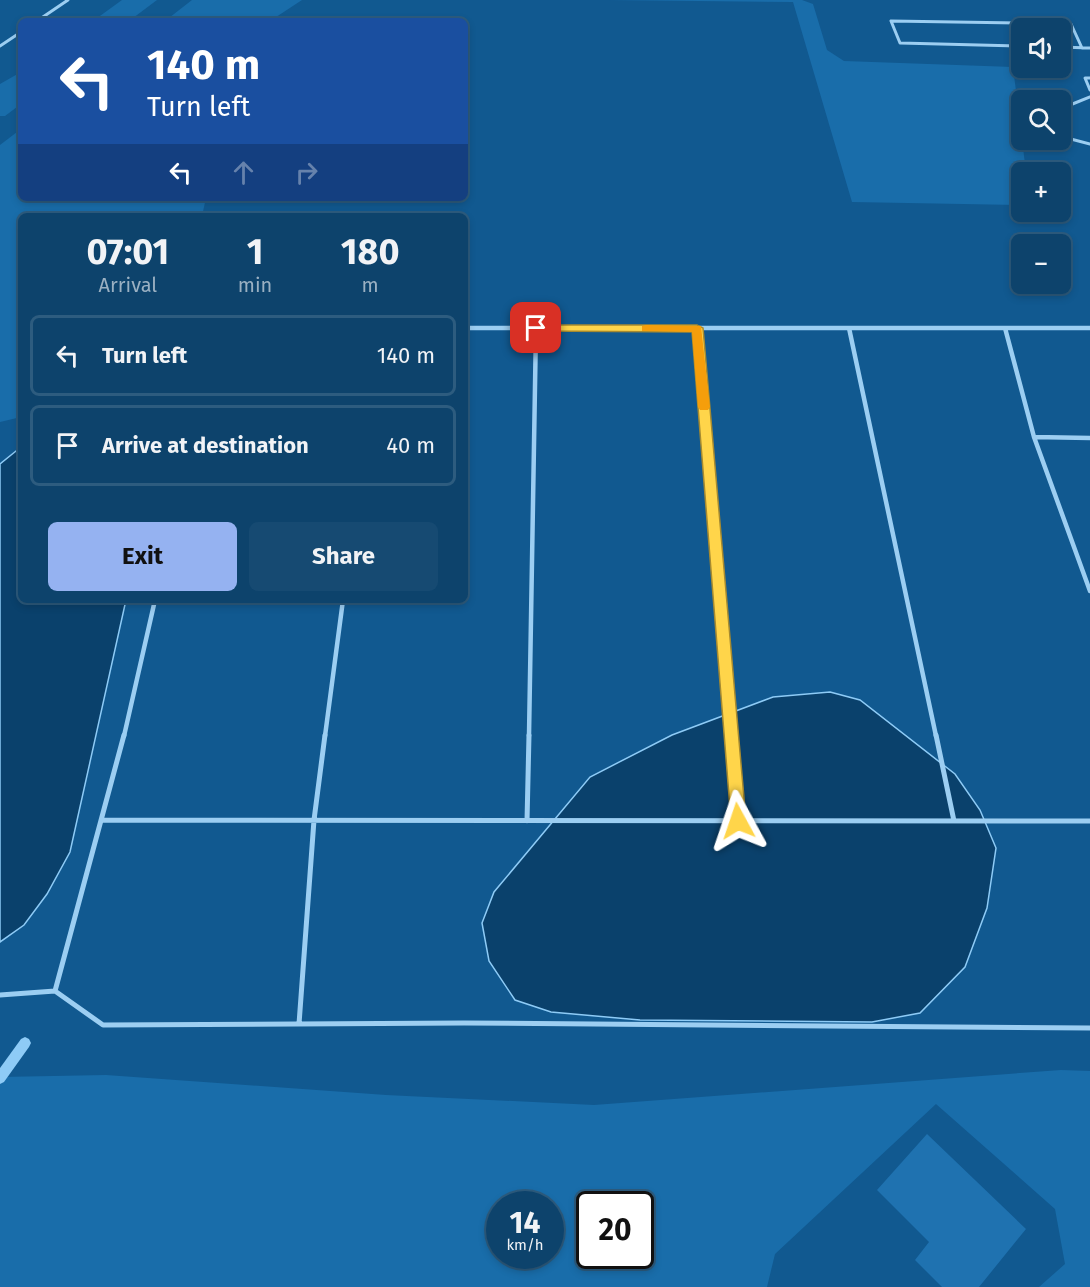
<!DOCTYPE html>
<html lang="en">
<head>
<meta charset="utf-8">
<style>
	:root { --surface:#0d436c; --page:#164a72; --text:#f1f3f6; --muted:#9ab0c2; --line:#2d5c7f; --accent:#95b2f1 }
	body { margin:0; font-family:"Fira Sans",sans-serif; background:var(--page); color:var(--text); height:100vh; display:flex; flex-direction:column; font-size:22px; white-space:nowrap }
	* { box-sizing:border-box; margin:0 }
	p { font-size:20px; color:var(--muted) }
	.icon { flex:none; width:33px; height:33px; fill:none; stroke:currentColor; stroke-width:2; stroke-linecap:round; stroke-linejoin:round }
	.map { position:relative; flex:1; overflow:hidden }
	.drawer { position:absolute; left:18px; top:213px; width:450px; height:390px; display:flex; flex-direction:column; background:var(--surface); border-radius:9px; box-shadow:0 3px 9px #0003,0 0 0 2px var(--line) }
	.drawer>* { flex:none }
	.banner { position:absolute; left:18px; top:18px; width:450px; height:183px; border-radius:9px; box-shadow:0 3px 9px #0003,0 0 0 2px var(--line); background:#1a4fa0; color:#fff; overflow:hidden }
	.controls { position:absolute; left:1011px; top:18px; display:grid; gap:12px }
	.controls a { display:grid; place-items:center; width:60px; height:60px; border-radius:9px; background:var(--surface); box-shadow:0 3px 9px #0003,0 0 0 2px var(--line); font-size:30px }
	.speed { position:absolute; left:486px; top:1191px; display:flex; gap:12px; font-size:30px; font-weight:700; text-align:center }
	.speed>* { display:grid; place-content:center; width:78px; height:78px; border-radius:50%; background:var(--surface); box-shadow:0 3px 9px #0003,0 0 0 2px var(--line); line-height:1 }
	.speed small { font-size:15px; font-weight:400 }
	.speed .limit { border:3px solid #111; border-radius:9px; background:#fff; color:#111 }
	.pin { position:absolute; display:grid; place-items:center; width:51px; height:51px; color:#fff; margin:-26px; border-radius:12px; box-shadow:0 3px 9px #0006 }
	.me { position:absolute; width:66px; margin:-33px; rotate:355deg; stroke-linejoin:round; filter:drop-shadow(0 0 4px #0008) }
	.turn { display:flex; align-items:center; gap:21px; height:126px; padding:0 30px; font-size:27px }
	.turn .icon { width:78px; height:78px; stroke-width:2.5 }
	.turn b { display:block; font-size:42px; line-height:51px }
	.lanes { display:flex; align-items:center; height:57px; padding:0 30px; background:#0003; justify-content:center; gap:30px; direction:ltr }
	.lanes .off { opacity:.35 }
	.eta { display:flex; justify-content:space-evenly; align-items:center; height:102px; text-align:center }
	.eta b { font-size:36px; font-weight:700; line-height:42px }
	.primary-button { display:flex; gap:12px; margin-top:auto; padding:12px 30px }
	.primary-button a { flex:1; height:69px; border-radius:9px; background:var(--accent); color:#111; font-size:24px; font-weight:700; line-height:69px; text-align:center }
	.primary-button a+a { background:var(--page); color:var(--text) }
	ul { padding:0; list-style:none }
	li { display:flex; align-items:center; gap:18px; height:81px; margin:0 12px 9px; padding:0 18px; border:3px solid var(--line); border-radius:9px }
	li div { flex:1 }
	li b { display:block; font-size:22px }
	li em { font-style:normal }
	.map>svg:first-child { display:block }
	.green { fill:#196daa; fill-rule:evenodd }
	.water { fill:#0a416c; stroke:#8ecbf6; stroke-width:1.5 }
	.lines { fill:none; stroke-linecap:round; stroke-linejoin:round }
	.stream { fill:#8ecbf6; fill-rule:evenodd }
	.building { fill:#1f72b0 }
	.lane-far2 { stroke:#9ccef2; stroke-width:3 }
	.lane-far1 { stroke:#9ccef2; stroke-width:4.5 }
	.lane { stroke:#9ccef2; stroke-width:5 }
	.route { fill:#ffd54a; stroke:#a68a30; stroke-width:1.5 }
	.slow { fill:#f59e0b }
</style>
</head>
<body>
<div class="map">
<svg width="1090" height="1287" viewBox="0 0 1090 1287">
	<rect width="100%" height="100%" fill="#115990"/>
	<path class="green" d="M122,0H157L129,21H93Z
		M192,0H302L270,21H165Z
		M608,0H802L813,4L827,50L844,61L1013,67L1026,172H1022L1021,205L852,202L793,2Z
		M21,72V104L5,116H0V84Z
		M21,129V198H206L202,216H21V417L0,422V145Z
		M1061,1070L1090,1071V1287H1039L1065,1264L1055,1209L936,1104L775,1254L767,1287H0V1077L106,1075L386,1095L594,1105ZM500,1204H550V1256H500ZM590,1204H640V1256H590Z"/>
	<path class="water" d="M21,447V600H126L70,852L47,894L24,925L0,942V464Z
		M830,692L860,700L955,774L980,810L996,848L987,908L965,967L920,1013L872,1022L640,1020L551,1012L515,1000L489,961L482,923L494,892L590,777L672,735L773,697Z"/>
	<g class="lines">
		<path class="stream" d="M25,1037L29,1039L31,1043L29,1047L4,1082L0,1084V1068L21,1039Z"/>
	</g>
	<path class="building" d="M927,1134L1026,1229L979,1287H942L915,1260L929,1242L877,1190Z"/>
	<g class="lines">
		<path class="lane-far2" d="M37,21L68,0
			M0,46L21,32
			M1022,46L900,43L891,21L1071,24L1082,48
			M1060,47L1090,48
			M1090,78H1085L1090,90
			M1060,117L1070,105L1090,97
			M1060,130L1067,138L1090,144"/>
		<path class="lane-far1" d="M465,328H1090
			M697,328L731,736
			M849,328L936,736
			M1005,328L1034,437
			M1090,438L1034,437L1090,591
			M124,736L155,600
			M325,736L343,600
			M529,736L536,328"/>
		<path class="lane" d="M731,735L738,821
			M936,735L954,821
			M102,820L1090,821
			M527,821L529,735
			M55,991L124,735
			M0,995L55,991L103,1025L464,1023L1090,1028
			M299,1024L314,820L325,735"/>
	</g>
	<path class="route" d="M536,325H697L703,328L746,821L744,826L738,827L733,826L731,821L692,332L533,331V326Z"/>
	<path class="slow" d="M646,325L701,326L710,407L708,410H700L698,407L692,332L642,331V326Z"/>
</svg>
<div class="controls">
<a><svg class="icon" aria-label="sound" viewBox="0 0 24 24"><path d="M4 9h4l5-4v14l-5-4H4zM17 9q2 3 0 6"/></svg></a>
<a><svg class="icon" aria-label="search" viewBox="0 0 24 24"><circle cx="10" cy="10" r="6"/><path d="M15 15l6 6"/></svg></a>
<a>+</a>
<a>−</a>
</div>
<div class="speed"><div>14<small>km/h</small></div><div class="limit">20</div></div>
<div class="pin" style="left:536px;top:328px;background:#d93025"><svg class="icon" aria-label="arrive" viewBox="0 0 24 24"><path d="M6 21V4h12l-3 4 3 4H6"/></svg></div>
<svg class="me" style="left:738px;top:821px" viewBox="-20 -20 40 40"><path d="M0-17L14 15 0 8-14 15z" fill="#ffd54a" stroke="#fff" stroke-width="4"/></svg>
<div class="banner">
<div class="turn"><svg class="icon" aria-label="left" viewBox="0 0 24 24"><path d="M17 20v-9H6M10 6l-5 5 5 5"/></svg><div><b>140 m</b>Turn left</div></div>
<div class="lanes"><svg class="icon" aria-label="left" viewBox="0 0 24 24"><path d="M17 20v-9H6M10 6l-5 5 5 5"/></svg><svg class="icon off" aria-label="ahead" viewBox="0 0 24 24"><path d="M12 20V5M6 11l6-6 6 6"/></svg><svg class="icon off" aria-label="right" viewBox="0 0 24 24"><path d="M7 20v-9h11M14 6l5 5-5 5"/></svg></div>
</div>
<section class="drawer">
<div class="eta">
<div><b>07:01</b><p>Arrival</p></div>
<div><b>1</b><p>min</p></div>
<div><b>180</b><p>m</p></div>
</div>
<ul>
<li><svg class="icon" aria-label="left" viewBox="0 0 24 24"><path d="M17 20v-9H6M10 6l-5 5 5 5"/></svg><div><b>Turn left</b></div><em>140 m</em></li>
<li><svg class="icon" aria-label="arrive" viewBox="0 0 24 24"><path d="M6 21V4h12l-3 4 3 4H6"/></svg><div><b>Arrive at destination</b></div><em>40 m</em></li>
</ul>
<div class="primary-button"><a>Exit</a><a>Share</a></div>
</section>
</div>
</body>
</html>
